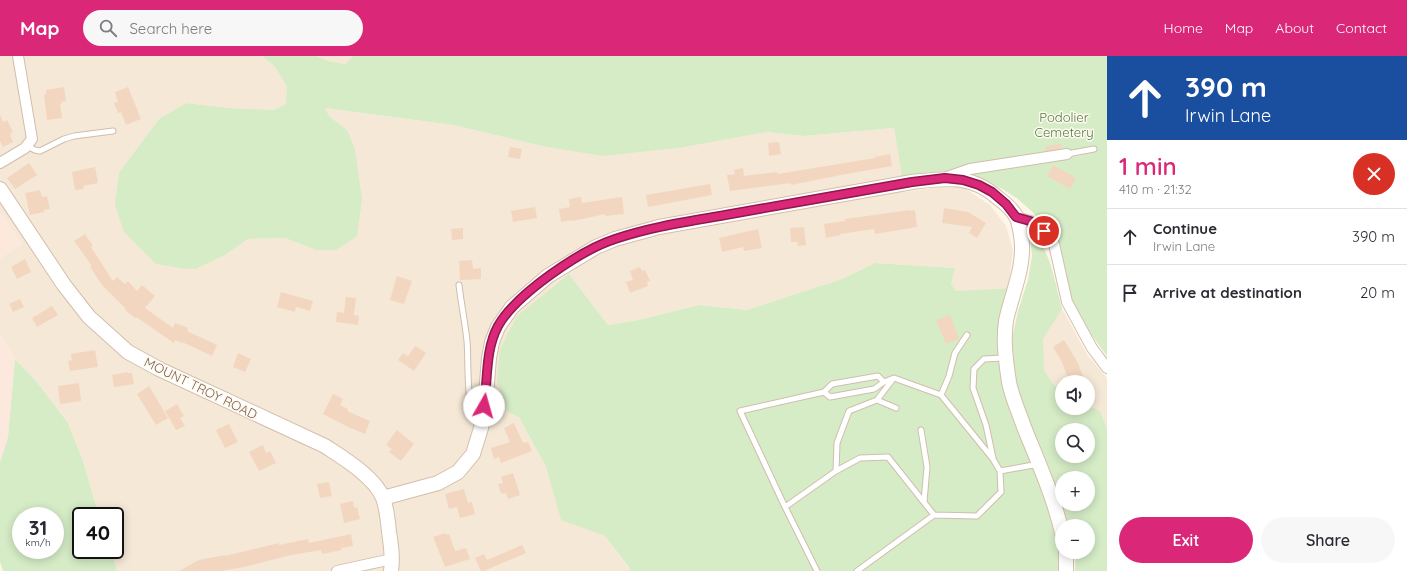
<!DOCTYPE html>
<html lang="en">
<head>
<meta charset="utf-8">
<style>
	:root { --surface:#fff; --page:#f7f7f7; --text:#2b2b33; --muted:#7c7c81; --line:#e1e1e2; --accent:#db2777 }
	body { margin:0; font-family:Quicksand,sans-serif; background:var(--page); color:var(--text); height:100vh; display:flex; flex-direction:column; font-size:15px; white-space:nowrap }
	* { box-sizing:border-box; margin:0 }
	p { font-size:13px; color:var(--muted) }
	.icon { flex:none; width:22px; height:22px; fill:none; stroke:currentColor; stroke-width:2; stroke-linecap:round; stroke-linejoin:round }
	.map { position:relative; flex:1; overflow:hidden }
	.drawer { display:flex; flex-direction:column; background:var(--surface); width:300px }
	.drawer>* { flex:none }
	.top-card { background:#1a4fa0; color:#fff; overflow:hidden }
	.fabs { position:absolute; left:1055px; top:319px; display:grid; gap:8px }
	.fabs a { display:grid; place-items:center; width:40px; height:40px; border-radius:50%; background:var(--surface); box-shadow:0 2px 10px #0003; font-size:20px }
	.speed { position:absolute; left:12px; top:451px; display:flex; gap:8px; font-size:20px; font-weight:700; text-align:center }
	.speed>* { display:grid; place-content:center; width:52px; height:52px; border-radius:50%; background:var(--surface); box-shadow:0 2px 10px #0003; line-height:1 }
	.speed small { font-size:10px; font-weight:400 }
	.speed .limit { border:2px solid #111; border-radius:6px; background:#fff; color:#111 }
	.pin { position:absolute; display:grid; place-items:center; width:34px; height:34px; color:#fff; margin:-17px; border:2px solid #fff; border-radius:50%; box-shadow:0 1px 4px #0007 }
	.me { position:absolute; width:44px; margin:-22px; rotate:7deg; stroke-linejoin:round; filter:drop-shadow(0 0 3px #0008) }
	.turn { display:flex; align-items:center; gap:14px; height:84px; padding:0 12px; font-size:18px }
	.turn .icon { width:52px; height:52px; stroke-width:2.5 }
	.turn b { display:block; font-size:28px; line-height:34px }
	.round { display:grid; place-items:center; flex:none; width:42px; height:42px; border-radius:21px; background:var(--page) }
	.summary { display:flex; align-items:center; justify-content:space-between; height:68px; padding:0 12px }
	h1 { font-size:24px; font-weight:600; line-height:30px; color:var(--accent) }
	.action { display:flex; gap:8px; margin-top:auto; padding:8px 12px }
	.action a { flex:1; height:46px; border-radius:24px; background:var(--accent); color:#fff; font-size:16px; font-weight:600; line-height:46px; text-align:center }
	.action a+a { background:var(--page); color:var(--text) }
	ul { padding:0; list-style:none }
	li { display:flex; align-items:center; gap:12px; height:56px; padding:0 12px; border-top:1px solid var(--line) }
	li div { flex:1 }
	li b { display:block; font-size:15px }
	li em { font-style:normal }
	header { display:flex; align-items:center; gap:24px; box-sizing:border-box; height:56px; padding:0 20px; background:var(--accent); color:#fff }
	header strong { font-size:19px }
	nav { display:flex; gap:22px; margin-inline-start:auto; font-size:14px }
	.search { width:280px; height:36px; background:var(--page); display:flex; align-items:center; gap:10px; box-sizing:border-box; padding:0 14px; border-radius:22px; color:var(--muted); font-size:15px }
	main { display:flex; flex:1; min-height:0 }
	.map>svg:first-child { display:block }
	.residential { fill:#f5e8d7 }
	.commercial { fill:#fde8dd }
	.green { fill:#d5ecc6; fill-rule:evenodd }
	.building { fill:#f3d6c0 }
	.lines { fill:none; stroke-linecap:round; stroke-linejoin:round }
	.lane-casing { stroke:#d0beae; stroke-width:7 }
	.street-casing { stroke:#d0beae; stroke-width:12 }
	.secondary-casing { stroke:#d3bfab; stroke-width:16 }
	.lane { stroke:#fff; stroke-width:5 }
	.street { stroke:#fff; stroke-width:10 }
	.secondary { stroke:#fff; stroke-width:14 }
	.route-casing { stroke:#8e194d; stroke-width:10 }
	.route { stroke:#db2777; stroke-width:7 }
	.labels { text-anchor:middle; stroke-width:3; stroke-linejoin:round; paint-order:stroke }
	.park-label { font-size:13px; fill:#4f7a40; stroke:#fffaf0 }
	.street-label { font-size:13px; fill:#795d4b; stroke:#fffaf0 }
</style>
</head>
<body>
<header>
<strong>Map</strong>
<div class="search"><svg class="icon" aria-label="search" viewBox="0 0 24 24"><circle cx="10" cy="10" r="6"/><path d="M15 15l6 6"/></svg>Search here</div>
<nav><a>Home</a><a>Map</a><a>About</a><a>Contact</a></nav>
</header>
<main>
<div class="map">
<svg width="1107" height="515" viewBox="0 0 1107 515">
	<rect width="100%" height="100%" fill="#fdf6e9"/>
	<path class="residential" d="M0,0H262L275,11L288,30L287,48L274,54L230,52L186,47L159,63L146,81L196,213L225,199L248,183L285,182L316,194L347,74L329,60L325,52L453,69L542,90L685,91L767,76L804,80L894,72L905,136L947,130L964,132L990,149L1006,170L1013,194L1008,233L956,235L951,228L955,212L875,207L842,223L747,254L699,249L639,264L608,269L569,218L519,361L546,411L561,463L605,480L630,514L628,515H117L111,494H115V460H99L83,405L68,367L36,325L15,303L0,278V202L22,188L0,156Z
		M317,0H353L345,8L328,5Z
		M1062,253L1088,300L1107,322V372L1100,355L1088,349V326H1062V334L1054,329L1044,314L1042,283Z"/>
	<path class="commercial" d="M0,156L22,188L0,202Z
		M0,278L15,303L8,381L0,406Z"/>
	<path class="green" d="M262,0H317L328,5L345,8L353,0H1107V300L1085,270L1071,246L1057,184L1050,172L1018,143L1004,134L972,118L1082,99L1096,94L946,115L927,116L902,121L894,72L804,80L767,76L685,91L603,100L542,90L453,69L325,52L329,60L347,74L355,94L362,143L357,180L336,194H316L285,182L248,183L225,199L196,213L181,212L156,208L124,176L115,149L119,117L159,63L186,47L230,52L274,54L286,48L287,30L275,11Z
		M1035,181C1051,195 1056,232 1062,253L1043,283L1044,314L1054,329L1062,334V352H1088V349L1100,355L1107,372V515H1075L1076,496H1088V470H1069L1026,355L1015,323L1011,288L1018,255L1028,224L1032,200L1030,182ZM1062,374H1088V400H1062ZM1062,422H1088V448H1062Z
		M875,207L955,212L951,228L956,235L1016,232L1005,302L1062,477V496L1066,515H628L630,513L605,480L561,464L546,411L519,361L508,356L497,325L500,293L517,260L569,218L608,269L639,264L699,249L747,254L842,223Z
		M15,303L36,325L68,367L83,405L99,460H81V494H111L117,515H3L0,506V406L8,381ZM21,460H55V494H21Z"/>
	<path class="building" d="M64,31L66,45L61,46L62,48H60L62,62L47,64L44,39L46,38V34Z
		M128,31L141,63L126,69L121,56L118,57L114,47L118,46L115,36Z
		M0,59L3,66L7,64L13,76L10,78L13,86L3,91L0,85Z
		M779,86L781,98L769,100L768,87Z
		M1061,87L1062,92L1046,95L1045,91Z
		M510,91L522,93L520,103L508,101Z
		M890,98L892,110L841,119L791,129V127L730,135L727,119L735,118L734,114L743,112L744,120L777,116L778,118L875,102V101Z
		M29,107L37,119L15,133L7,122Z
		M1053,109L1076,122L1070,133L1047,120Z
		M95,111L98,127L83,130L84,133L75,134L72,116Z
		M710,128L712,139L648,151L646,139Z
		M40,134L42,141L47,140L50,153L44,154V156L30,159L25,137Z
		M581,141L582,147L622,141L624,158L605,160V158L573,165V164L561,166L559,153L570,151L569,143Z
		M535,151L537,162L513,166L511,155Z
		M944,152L968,156L986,167L977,182L969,177L972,171L942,167Z
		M910,154V155L915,154L917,171L875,178L874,173L840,178V179L826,182L824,168L845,165V163Z
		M804,171L806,189L798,190L797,186H791L790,172Z
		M463,172V183L452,184L451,173Z
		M758,173L762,192L744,195L743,191L722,196L719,182Z
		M85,178L93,190L91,191L113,225L117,221L125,228L128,225L137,235L142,229L155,240L145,252L173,272L175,267L188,272L187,275L217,289L212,300L182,286V287L175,284L174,287L136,261L135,262L125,254L126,253L102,229L90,211L92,210L74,185Z
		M25,203L31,216L17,223L11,211Z
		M472,204L473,213L481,212V223L460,224L459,205Z
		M640,211L642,215L645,214L650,225L647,226L648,230L630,237L626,226L633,224L630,215Z
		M397,220L412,225L404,248L390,244Z
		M281,236L313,245L310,255L296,251L295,256L277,251Z
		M346,241L356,242L354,259L359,260L358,269L336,266L337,256L344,257Z
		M20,243L24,251L13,256L9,248Z
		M52,250L58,259L37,271L32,262Z
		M950,259L959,283L946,288L936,264Z
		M1064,284L1078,307L1085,326H1069L1062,306L1053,291Z
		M415,290L426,297L414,315L398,304L403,297L408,300Z
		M95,294L98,311L70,315L68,305L72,304L71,298Z
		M238,297L251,303L245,316L233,311Z
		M128,316V317H132L134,328L114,331L112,319Z
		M79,327L81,345L60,348L58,330Z
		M149,330L168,362L156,369L137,338Z
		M333,338L343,343L340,349L348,353L347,355L370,365L365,378L348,371L323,358Z
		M177,348L184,360L180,362L185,370L176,374L165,355Z
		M514,367L523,387L528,386L532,395L501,407L499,401L494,403L491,392L510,386L504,372Z
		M229,368L238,386L225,392L216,374Z
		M397,374L414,388L401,405L389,396L392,393L386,389Z
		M263,389L266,397L270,395L276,407L259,415L249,396Z
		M513,417L520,439L508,443L506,437L501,438L498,428L503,427L501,421Z
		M329,426L332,440L320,442L317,428Z
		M464,433L468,447L472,446L475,458L460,462L457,451L449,453L445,438Z
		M353,445L354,452L357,451L360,463L344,467L340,448Z
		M446,477V479L449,478L455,495L466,492L470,503L445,511L433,481Z
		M351,478L353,490L341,492L342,494L322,498L321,494L291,499L244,511L221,515H179L199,504L225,499V500L279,487V489L308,483L309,487Z
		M522,489L526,497L484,515H481L475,502L484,498L487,504Z"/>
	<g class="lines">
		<defs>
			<path id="lane" d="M27,90L35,94L40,95L64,83L74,80L113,75
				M1067,98L1094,93
				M459,229C461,247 465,266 467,285C469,307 465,353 479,370
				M824,336L830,341L874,333L884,326L894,322L941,339L993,403L1000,415L1039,408
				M941,339L949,320L955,297L967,279
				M877,344L893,323
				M921,374L927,411L924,446
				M993,402L986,369L973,332L974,313L984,303L1004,302
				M836,415L837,387L849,355L877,344L896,352
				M785,451L836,415L860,402L888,401L934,459L857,515
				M934,459L977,460L1001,436L1000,415
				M817,515L785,451L740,355L824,336L832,328L878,320L884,326"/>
			<path id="street" d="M0,107L25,92L32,83L18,0
				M947,121L970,113L1067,98
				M1016,161L1030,165L1044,175L1054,188L1067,246L1092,292L1107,312
				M337,515L392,503"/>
			<path id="secondary" d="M0,133L64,229L89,261L128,296L159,313L325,390C343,402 375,421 383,442C387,453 388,465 389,476C391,489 393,501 391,515
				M383,442L438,427L458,416L473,398L481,372L486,339L489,302L492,286L498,271L512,251L548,220L596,191L615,183L659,171L912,126C946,122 971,118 998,142C1005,147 1013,154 1017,162C1019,167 1020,174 1021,179C1026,210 1012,236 1006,265C1003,285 1006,306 1009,326C1012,342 1019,356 1024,371C1038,406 1054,441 1062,477
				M1066,515V496"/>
		</defs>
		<use href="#lane" class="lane-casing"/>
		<use href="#street" class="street-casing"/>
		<use href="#secondary" class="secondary-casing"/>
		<use href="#lane" class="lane"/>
		<use href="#street" class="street"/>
		<use href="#secondary" class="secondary"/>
	</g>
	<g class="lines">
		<defs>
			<path id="route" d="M484,350C488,324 485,294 498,270C516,238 581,194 615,183C653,170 692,165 731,158C791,147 852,137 912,126L945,122L963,124L979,129L992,136L1006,148L1016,161L1030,165L1044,175"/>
		</defs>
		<use href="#route" class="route-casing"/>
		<use href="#route" class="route"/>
	</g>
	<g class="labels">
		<g class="park-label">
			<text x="1064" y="66">Podolier<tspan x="1064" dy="15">Cemetery</tspan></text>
		</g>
		<g class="street-label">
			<text transform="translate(201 332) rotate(26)" y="5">MOUNT TROY ROAD</text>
		</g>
	</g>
</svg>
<div class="fabs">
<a><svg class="icon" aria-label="sound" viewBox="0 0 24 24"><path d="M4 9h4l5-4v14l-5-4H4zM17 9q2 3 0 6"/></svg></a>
<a><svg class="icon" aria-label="search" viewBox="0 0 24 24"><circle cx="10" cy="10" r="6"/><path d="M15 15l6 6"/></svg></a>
<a>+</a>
<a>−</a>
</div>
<div class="speed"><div>31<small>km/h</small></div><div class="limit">40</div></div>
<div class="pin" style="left:1044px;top:175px;background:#d93025"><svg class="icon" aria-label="arrive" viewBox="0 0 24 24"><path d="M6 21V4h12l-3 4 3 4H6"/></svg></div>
<svg class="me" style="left:484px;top:350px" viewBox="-20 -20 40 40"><circle r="19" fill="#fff"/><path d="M0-13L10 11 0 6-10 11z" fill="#db2777"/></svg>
</div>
<section class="drawer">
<div class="top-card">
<div class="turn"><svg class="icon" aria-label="ahead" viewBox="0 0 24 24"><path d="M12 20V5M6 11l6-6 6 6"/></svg><div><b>390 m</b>Irwin Lane</div></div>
</div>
<div class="summary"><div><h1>1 min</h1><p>410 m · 21:32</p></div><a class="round" style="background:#d93025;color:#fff"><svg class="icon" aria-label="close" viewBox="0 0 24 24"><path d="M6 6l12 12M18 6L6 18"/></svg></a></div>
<ul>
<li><svg class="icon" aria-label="ahead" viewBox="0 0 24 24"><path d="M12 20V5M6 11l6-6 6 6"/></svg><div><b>Continue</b><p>Irwin Lane</p></div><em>390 m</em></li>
<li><svg class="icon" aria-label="arrive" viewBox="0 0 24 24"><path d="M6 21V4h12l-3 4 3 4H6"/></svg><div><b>Arrive at destination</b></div><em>20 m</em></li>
</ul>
<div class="action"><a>Exit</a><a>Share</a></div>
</section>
</main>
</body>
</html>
